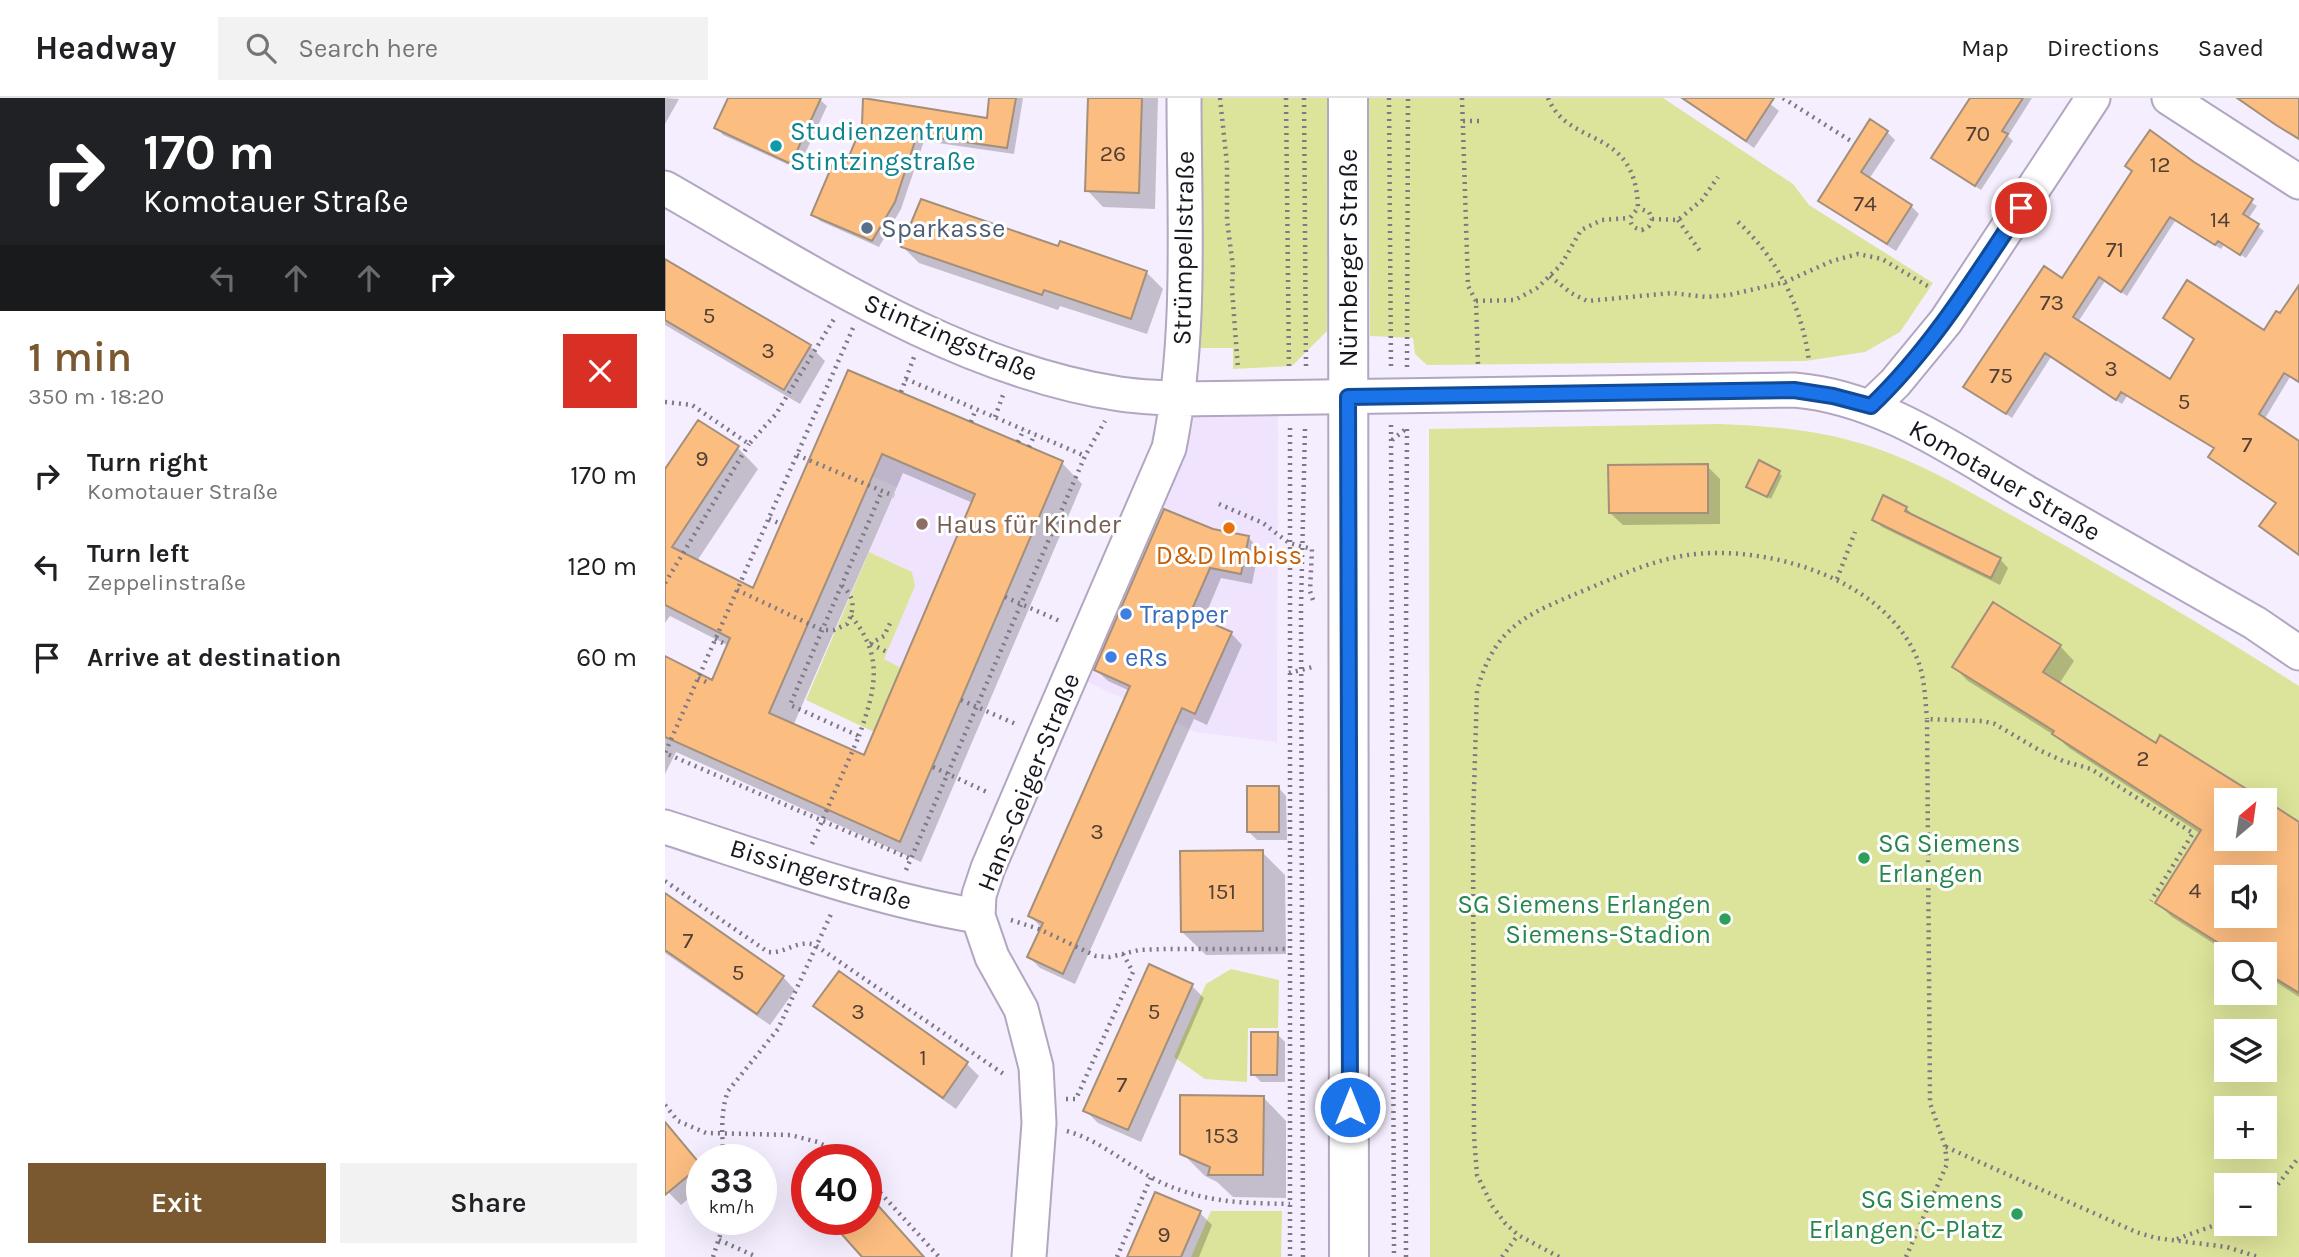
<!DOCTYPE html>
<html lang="en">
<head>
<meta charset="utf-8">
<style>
	:root { --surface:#fff; --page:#f2f2f2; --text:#202124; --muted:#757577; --line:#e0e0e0; --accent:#7a5930 }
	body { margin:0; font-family:Karla,sans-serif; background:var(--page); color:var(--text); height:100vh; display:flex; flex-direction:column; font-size:26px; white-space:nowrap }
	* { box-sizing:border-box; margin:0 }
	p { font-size:23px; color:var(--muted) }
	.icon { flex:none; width:38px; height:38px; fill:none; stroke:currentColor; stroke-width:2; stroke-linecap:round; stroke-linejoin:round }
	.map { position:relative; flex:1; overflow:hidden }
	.side { display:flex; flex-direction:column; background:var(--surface); width:665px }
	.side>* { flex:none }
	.guide { background:#202124; color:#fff; overflow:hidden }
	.needle { width:46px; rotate:29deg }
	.buttons { position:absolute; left:1549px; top:690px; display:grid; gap:14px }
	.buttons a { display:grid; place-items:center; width:63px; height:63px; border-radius:0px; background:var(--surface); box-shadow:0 7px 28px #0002; font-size:35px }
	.speed { position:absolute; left:21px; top:1046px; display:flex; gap:14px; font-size:35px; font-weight:700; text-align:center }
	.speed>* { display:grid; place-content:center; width:91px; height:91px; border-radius:50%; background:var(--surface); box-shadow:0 7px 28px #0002; line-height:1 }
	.speed small { font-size:18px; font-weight:400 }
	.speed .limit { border:10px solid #d22; background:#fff; color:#111 }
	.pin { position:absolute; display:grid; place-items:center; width:60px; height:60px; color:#fff; margin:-30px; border:4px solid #fff; border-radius:50%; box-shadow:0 2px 7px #0007 }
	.me { position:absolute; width:77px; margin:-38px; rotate:0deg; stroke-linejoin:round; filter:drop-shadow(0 0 5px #0008) }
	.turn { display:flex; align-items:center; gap:24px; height:147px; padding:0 28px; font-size:32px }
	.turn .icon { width:91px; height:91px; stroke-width:2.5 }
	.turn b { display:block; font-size:49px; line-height:60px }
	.lanes { display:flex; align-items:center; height:66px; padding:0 28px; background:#0003; justify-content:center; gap:35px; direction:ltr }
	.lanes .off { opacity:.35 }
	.round { display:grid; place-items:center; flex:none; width:74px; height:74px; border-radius:0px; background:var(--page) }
	.headline { display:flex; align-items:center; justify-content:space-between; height:119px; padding:0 28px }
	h1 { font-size:42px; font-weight:600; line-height:52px; color:var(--accent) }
	.button { display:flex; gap:14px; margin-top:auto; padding:14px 28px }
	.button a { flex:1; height:80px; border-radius:0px; background:var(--accent); color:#fff; font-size:28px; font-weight:600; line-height:80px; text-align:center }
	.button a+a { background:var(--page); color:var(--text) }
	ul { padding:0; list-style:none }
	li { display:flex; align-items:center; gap:21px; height:91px; padding:0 28px }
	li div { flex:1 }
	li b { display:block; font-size:26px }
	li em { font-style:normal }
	header { display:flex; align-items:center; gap:42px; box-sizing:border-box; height:98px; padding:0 35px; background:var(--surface); border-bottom:2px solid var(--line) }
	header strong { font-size:33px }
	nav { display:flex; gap:38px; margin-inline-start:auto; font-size:24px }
	.search { width:490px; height:63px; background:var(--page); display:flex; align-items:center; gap:18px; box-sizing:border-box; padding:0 24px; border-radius:0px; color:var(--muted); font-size:26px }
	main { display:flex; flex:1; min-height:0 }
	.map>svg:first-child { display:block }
	.built { fill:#efe3fe }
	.green { fill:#dce39a; fill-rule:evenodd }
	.shadow { fill:#0003; fill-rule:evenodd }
	.building { fill:#fcbd80; stroke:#a48f7b; stroke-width:2; fill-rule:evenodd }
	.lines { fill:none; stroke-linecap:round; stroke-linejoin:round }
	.minor-casing { stroke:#b2a6c0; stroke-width:37 }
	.tertiary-casing { stroke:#b2a6c0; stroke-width:42 }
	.path { stroke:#7d7884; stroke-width:4.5; stroke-dasharray:2 5; stroke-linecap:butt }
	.minor { stroke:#fff; stroke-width:33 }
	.tertiary { stroke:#fff; stroke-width:38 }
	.route-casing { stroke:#114b97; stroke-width:18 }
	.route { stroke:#1a73e8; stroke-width:12 }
	.culture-dot { fill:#0f9aa8; stroke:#fff; stroke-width:2.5 }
	.service-dot { fill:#5c6f8a; stroke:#fff; stroke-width:2.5 }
	.education-dot { fill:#8d6e63; stroke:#fff; stroke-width:2.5 }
	.food-dot { fill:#e8710a; stroke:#fff; stroke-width:2.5 }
	.shop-dot { fill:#3f7fe0; stroke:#fff; stroke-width:2.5 }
	.leisure-dot { fill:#2e9e5b; stroke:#fff; stroke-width:2.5 }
	.labels { text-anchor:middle; stroke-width:6; stroke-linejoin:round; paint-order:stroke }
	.number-label { font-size:23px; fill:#524037 }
	.culture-label { font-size:26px; fill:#0d838f; stroke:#fff; text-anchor:start }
	.service-label { font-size:26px; fill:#4e5e75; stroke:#fff; text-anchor:start }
	.street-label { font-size:26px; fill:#1a161f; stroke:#fff }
	.education-label { font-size:26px; fill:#785e54; stroke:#fff; text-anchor:start }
	.food-label { font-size:26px; fill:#c56008; stroke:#fff }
	.shop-label { font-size:26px; fill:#366cbe; stroke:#fff; text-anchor:start }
	.leisure-label { font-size:26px; fill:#27864d; stroke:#fff; text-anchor:end }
</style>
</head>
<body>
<header>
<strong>Headway</strong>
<div class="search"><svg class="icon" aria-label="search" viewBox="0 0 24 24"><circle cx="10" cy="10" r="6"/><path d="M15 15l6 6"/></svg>Search here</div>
<nav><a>Map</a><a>Directions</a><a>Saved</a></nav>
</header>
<main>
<section class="side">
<div class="guide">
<div class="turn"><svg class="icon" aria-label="right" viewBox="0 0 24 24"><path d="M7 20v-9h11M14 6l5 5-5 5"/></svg><div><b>170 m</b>Komotauer Straße</div></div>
<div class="lanes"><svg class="icon off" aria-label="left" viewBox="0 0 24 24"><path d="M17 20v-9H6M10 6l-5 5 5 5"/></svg><svg class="icon off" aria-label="ahead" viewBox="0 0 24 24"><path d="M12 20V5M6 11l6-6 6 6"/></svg><svg class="icon off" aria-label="ahead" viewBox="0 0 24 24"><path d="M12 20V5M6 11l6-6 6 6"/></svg><svg class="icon" aria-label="right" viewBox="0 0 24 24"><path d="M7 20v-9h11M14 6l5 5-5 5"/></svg></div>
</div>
<div class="headline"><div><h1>1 min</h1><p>350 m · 18:20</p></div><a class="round" style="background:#d93025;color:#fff"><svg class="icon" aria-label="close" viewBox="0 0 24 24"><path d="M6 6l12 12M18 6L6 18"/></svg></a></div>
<ul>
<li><svg class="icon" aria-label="right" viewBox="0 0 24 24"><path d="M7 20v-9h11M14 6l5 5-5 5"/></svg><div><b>Turn right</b><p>Komotauer Straße</p></div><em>170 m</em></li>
<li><svg class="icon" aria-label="left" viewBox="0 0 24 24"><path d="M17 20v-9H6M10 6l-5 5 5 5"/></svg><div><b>Turn left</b><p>Zeppelinstraße</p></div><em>120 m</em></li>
<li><svg class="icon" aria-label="arrive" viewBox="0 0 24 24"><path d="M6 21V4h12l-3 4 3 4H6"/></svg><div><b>Arrive at destination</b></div><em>60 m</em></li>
</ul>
<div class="button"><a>Exit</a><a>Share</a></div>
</section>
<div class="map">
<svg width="1634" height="1159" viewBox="0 0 1634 1159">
	<rect width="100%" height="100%" fill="#f5eeff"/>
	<path class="built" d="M613,300L612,644L531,634L407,577L514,301Z
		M158,330L310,396L236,570L218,562L250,488L247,474L204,454L232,389L149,354Z"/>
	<path class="green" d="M531,0H662V233L627,268L568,271V250H532Z
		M704,0H998L1128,86L1144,107L1268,185L1235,234L1200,254L1140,263L762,267L750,256L748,240L705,238Z
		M1055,326C1100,328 1144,331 1187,343C1252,360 1311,398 1369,430C1459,481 1547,532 1634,588V1159H765L764,331ZM1561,702H1600V740H1561ZM1561,779H1600V817H1561ZM1561,856H1600V894H1561ZM1561,933H1600V971H1561ZM1561,1010H1600V1048H1561ZM1561,1087H1600V1125H1561Z
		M204,454L247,474L250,488L219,561L236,570L209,634L141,602Z
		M566,871L614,882L613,930H583L582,984L540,981L509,959L541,886Z
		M546,1113H617L616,1159H526Z"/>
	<path class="shadow" d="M0,0L14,1L0,26Z
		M65,0H153L162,8L133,71L58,37L52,30Z
		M325,0H358L349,56L259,43L236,111L214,149L155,123L148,116L181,70L199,27L323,22Z
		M425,0H493L490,111L438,109L422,92Z
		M1018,0H1098L1114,13L1089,50Z
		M1307,0H1367L1343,38L1348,43L1316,92L1274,65Z
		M1222,34L1230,42L1204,81L1246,108L1254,116L1231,153L1163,110L1155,102Z
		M1528,65L1592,108L1583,121L1599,133L1581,160L1559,147L1556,151L1510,123L1462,198L1440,183L1413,224L1505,284L1531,242L1500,220L1600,234L1616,217L1634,190V284L1625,279L1599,322L1634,352V457L1602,433L1613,406L1550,351L1462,298L1457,306L1386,259L1347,320L1301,289L1398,183Z
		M238,149L394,150L481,174L498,191L482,236L395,208L393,212L254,165Z
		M0,163L145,248L160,263L135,306L0,227Z
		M184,274L397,365L417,386L256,764L11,654L0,676V560L48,584L64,548L5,518L0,525V374L73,350L93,371L32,463L89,492ZM238,375L308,405L200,659L128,628Z
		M1042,368L1055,381V426L958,427L945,415Z
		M1113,374L1117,378L1106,401L1083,389Z
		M1241,410L1249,418L1335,461L1343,470L1335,487L1217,429L1209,421Z
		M547,432L583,439L594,451L587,486L556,480L538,523L566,535L577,547L542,627L529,621L410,886L375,870L364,859L377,830L365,818L465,593L443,583L431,572Z
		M1395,548L1409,563L1394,586L1561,702V740H1600V704L1634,726V899L1600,877V856H1565L1507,819L1492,805L1536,736L1404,650L1392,639L1303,583L1289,569ZM1561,779H1600V817H1561Z
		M613,689L621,698L622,742H592L584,734Z
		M597,754L620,777L621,856L541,857L517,834Z
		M0,798L118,879L130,892L105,927L0,855Z
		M527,888L539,900L476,1044L433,1025L420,1012Z
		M151,908L302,966L314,978L291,1011L163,920Z
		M612,936L620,944V984H596L588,976Z
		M598,999L621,1023V1100L568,1099L552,1084L540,1078L517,1055Z
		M0,1024L37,1067V1089L16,1107L0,1091Z
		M535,1115L547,1127L534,1159H464Z"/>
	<path class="building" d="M63,0H156L126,66L49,30Z
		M198,0L322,20L324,0H351L342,50L252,37L230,104L207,143L146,117L169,63L180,68L197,27Z
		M423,0H477L474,95L420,93Z
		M1017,0H1109L1081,43Z
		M1305,0H1358L1337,33L1343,36L1310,88L1266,60Z
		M1572,0H1634V41L1611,27Z
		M1205,21L1223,33L1196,74L1247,107L1222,146L1153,103Z
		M1485,32L1529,64L1588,101L1578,116L1594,126L1575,157L1553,143L1550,147L1505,119L1456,194L1434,179L1408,219L1505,281L1529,241L1498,220L1522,182L1599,232L1611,213L1615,215L1634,187V284L1619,275L1594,316L1634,343V457L1594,428L1611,405L1543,359L1549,350L1456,294L1451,302L1380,255L1341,316L1298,289L1379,168L1397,180L1467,73L1460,68Z
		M256,101L393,148L395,143L482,173L466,221L379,192L377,197L236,149Z
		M0,161L146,247L119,292L0,222Z
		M183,272L398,363L235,744L0,639V558L47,582L65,540L0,507V371L33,322L74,348L7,449L88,490ZM217,356L310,396L199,657L104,615Z
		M1094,362L1115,373L1102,399L1081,389Z
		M1043,366V415H944L943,367Z
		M1218,397L1242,409L1240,413L1336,460L1326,480L1207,422Z
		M499,411L548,431L584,438L576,476L545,470L525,516L567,534L530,616L517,610L398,876L362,859L378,825L363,818L465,588L429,572Z
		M1328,504L1396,547L1378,574L1491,645L1495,637L1599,702H1561V740H1600V702L1634,724V895L1600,874V856H1571L1490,805L1536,732L1387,636L1389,633L1287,569ZM1561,779H1600V817H1561Z
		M582,688H614V734H582Z
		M598,752V833L516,834L515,753Z
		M0,795L119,878L92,916L0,852Z
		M484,866L528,886L463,1032L418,1013Z
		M174,873L303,964L278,1000L148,908Z
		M586,934H613L612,977H586Z
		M515,997L599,998L598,1077H543L545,1069L515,1056Z
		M0,1024L36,1067L0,1097Z
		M201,1094L259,1159H197L164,1122H201Z
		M490,1094L536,1113L516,1159H462Z"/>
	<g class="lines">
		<defs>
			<path id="minor" d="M1504,0L1634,84
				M0,90C140,170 293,272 455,296C474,299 494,299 514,301L1129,292C1216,299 1290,353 1364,396C1440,439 1515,482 1590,525L1634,555
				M1206,308L1230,285L1281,223L1428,0
				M0,729C100,761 209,801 313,818
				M364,1159L374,1025L371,969L356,911L327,859L313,818L314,797L323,770L379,639L504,350C527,237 519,115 519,0"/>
			<path id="tertiary" d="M683,0L684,1159"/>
		</defs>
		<use href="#minor" class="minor-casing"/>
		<use href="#tertiary" class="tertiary-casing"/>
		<path class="path" d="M555,0L562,66V122L568,169L567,191L573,271
			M621,0L624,269
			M639,0L641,269
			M724,0L726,269
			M797,0L803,188L811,203L813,267
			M883,0C904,51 971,27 973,110L965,120C966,128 969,130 977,132L984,128L987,121L984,114L973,110
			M1118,0L1189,45
			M798,23H814
			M987,121L1013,122L1037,102L1053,79
			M1013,122L1037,156
			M1073,124C1113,161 1137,209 1144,263
			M885,178L906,195L922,203L1007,195L1041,199L1064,197L1120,184L1167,163L1193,156L1217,161L1266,190
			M811,203L850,202L872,190L896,167L916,132L937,122L965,120
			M188,230L0,655L246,761
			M742,269L743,0
			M241,281L420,358
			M236,294L249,259
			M0,304L27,307L84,346L111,316L169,221
			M330,319L338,297
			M306,324L311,311
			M726,327L729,1159
			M625,330V1159
			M727,342L742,330
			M353,344L359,331
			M364,349L370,336
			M132,357L229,398
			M554,406L598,425L624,445L647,451L645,493L648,502
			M104,421L116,426
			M1172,481L1190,434
			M0,485L84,346
			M72,492L157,532H169L182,526C190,511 190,498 176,487
			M340,499L397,524
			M186,518C220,559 210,592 194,638
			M50,541L62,547
			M205,546L219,538L227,521
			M206,546L222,554
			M624,575L648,569V567
			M33,580L45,586
			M296,602L353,627
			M268,669L324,695
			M147,746L194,638L125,607L217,393
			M241,772L420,358L440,323
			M0,783L103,854C121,856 132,841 150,847L340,977
			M346,822L374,831L431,858L445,859L474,852L502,851H624
			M401,1001H411L468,874L458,856
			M0,1007L13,1023L41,1035L125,1037L153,1044L186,1062
			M402,1033C437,1043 464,1069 497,1085C543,1105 576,1105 625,1106
			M1281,1049L1471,1134L1491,1140L1562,1149L1593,1159
			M59,1062C57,1039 55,1015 63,993L113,931L167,814
			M201,1079L274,1159
			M1600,1103L1634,1059
			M1512,1141L1561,1123
			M54,1142L92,1159
			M48,1159L60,1122
			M452,1159L486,1079
			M638,1159L636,510L640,330
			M741,1159L740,748L742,327
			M837,1159L853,1137
			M894,1159L853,1137L840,1125L828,1109L812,1077L809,1038L808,724L812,593C831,523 867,515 927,489C958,476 989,462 1023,457C1101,446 1217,480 1251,558C1260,578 1260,600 1262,621
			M1241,1159L1282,1066L1280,1048L1265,1005L1262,621L1318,623L1330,626L1374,652L1398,663L1426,671L1528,735L1486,803"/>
		<use href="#minor" class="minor"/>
		<use href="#tertiary" class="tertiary"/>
	</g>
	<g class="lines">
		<defs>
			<path id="route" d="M685,1009L683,299L1129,292L1168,298L1206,308C1266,251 1310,179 1356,110"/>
		</defs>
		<use href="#route" class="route-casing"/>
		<use href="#route" class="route"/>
	</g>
	<circle class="culture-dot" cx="111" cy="48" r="7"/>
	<circle class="service-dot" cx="202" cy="130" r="7"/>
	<circle class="education-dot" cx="257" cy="426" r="7"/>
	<circle class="food-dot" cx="564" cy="430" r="7"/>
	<g class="shop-dot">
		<circle cx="461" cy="516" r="7"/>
		<circle cx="446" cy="559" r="7"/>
	</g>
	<g class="leisure-dot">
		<circle cx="1199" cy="760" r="7"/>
		<circle cx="1060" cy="821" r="7"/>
		<circle cx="1352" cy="1116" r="7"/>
	</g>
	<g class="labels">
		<g class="number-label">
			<text x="1313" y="43">70</text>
			<text x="448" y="63">26</text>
			<text x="1495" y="74">12</text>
			<text x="1200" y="113">74</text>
			<text x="1555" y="129">14</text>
			<text x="1450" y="159">71</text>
			<text x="1387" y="212">73</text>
			<text x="44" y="225">5</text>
			<text x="103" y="260">3</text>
			<text x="1446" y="278">3</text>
			<text x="1336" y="285">75</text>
			<text x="1519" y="311">5</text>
			<text x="1582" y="354">7</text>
			<text x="37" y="368">9</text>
			<text x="1478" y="668">2</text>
			<text x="432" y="741">3</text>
			<text x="1530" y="800">4</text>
			<text x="557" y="801">151</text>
			<text x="23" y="850">7</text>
			<text x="73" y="882">5</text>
			<text x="193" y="921">3</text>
			<text x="489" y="921">5</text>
			<text x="258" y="967">1</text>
			<text x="457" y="994">7</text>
			<text x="557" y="1045">153</text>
			<text x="499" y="1144">9</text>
		</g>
		<g class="culture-label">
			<text x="125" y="42">Studienzentrum<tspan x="125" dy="30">Stintzingstraße</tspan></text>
		</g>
		<g class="service-label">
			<text x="216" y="139">Sparkasse</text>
		</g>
		<g class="street-label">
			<text transform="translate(518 150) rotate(-89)" y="9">Strümpellstraße</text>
			<text transform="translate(683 160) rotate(-90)" y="9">Nürnberger Straße</text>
			<text transform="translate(286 239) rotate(23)" y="9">Stintzingstraße</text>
			<text transform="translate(1340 382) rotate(30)" y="9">Komotauer Straße</text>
			<text transform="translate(363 684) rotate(-68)" y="9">Hans-Geiger-Straße</text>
			<text transform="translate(156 776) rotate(17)" y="9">Bissingerstraße</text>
		</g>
		<g class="education-label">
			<text x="271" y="435">Haus für Kinder</text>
		</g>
		<g class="food-label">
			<text x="564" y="466">D&amp;D Imbiss</text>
		</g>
		<g class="shop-label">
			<text x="475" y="525">Trapper</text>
			<text x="460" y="568">eRs</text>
		</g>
		<g class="leisure-label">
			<text x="1213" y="754" text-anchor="start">SG Siemens<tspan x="1213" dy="30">Erlangen</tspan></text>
			<text x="1046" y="815">SG Siemens Erlangen<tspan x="1046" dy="30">Siemens-Stadion</tspan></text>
			<text x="1338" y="1110">SG Siemens<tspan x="1338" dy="30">Erlangen C-Platz</tspan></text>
		</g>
	</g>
</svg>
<div class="buttons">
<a><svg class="needle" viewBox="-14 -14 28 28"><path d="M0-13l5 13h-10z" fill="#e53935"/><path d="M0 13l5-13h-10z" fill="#757577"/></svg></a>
<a><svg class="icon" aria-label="sound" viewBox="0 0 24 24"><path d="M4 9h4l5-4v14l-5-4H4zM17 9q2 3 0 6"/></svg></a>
<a><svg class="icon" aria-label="search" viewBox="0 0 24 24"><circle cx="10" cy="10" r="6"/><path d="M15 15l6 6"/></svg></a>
<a><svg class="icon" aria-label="layers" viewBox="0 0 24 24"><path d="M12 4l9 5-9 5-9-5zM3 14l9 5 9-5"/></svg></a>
<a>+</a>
<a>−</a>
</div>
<div class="speed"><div>33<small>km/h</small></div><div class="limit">40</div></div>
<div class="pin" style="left:1356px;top:110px;background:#d93025"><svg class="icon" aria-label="arrive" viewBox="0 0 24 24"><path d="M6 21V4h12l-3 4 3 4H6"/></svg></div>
<svg class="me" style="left:685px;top:1009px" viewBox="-20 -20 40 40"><circle r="17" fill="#1a73e8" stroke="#fff" stroke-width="3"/><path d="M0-11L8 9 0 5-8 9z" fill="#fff"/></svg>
</div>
</main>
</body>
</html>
